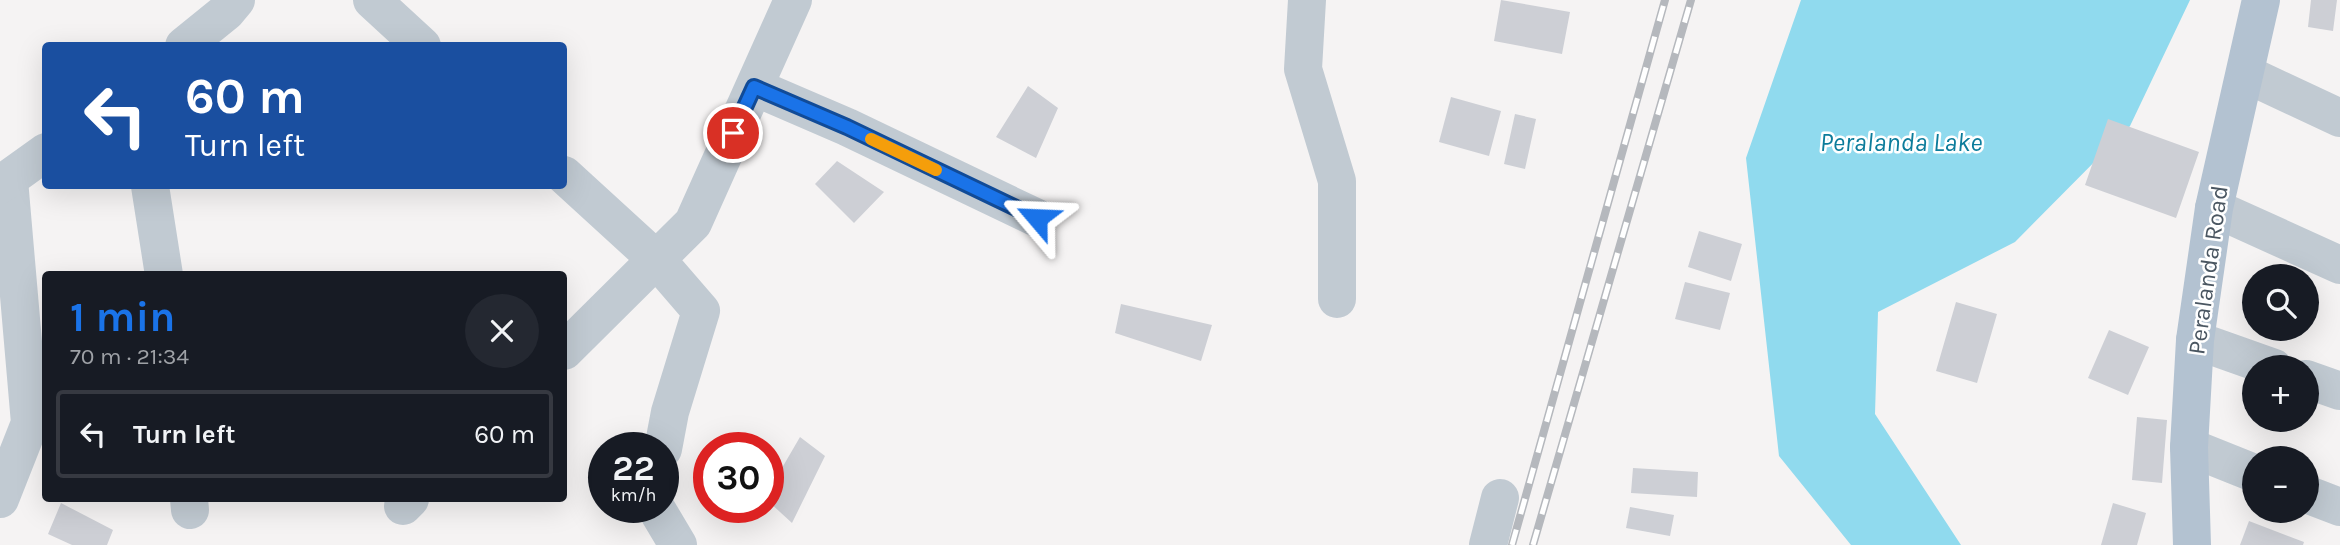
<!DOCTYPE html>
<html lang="en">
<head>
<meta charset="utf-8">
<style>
	:root { --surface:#171b24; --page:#242831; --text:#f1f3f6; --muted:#9ea1a6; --line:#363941; --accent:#1a73e8 }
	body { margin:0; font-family:Karla,sans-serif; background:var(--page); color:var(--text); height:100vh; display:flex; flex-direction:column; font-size:26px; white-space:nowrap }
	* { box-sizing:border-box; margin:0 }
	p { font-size:23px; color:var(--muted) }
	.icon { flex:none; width:38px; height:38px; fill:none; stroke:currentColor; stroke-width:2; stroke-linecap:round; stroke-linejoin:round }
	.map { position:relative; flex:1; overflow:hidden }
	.side { position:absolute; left:42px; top:271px; width:525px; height:231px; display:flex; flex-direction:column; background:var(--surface); border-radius:7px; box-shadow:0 7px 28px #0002 }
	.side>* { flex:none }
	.top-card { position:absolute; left:42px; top:42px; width:525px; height:147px; border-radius:7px; box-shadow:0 7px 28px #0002; background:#1a4fa0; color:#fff; overflow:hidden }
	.tools { position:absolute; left:2242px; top:264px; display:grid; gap:14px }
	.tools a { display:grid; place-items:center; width:77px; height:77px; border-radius:50%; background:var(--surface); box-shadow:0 7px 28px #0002; font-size:35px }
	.speed { position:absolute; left:588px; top:432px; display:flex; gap:14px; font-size:35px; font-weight:700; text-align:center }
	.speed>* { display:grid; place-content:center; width:91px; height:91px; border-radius:50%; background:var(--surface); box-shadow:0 7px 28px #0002; line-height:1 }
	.speed small { font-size:18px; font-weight:400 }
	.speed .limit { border:10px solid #d22; background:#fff; color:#111 }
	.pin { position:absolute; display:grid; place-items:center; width:60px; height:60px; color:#fff; margin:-30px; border:4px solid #fff; border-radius:50%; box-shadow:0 2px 7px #0007 }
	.me { position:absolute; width:77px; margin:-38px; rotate:296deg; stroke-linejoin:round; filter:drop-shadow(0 0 5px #0008) }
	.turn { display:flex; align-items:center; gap:24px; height:147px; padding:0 28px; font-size:32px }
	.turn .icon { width:91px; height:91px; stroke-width:2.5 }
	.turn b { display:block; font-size:49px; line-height:60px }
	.round { display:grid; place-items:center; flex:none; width:74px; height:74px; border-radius:37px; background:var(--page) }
	.summary { display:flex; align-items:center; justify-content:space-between; height:119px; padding:0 28px }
	h1 { font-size:42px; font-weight:700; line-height:52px; color:var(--accent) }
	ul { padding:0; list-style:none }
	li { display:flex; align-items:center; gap:21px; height:88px; margin:0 14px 10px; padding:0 14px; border:4px solid var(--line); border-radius:7px }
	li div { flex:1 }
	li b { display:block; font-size:26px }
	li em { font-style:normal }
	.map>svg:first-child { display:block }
	.water { fill:#90daee }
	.building { fill:#cdcfd5 }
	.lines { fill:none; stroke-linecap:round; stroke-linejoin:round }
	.minor { stroke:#c1cad2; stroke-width:38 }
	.tertiary { stroke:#c1cad2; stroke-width:38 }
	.primary { stroke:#b3c2d1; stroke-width:38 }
	.rail-casing { stroke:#b5b8bd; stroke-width:8 }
	.rail { stroke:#fff; stroke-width:5; stroke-dasharray:16; stroke-linecap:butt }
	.route-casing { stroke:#114b97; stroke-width:18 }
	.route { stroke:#1a73e8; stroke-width:12 }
	.slow { stroke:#f59e0b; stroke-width:12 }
	.labels { text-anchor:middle; stroke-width:5; stroke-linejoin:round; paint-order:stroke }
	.street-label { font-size:24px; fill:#4a5661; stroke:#fff }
	.water-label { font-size:26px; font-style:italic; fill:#0c7c9b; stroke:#fff }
</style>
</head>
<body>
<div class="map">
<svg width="2340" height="545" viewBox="0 0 2340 545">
	<rect width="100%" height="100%" fill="#f5f3f3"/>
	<path class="water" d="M1801,0H2190L2130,126L2015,242L1878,312L1875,414L1961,545H1851L1779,456L1746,158Z"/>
	<path class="building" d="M1501,0L1570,12L1562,54L1494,41Z
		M2311,0H2337L2333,31L2308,27Z
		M1028,86L1058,108L1036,158L996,137Z
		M1451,97L1501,111L1489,156L1439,142Z
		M1515,114L1536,119L1525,169L1504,164Z
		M2108,119L2199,152L2176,218L2085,185Z
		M837,161L884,192L854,223L815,184Z
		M1699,231L1742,244L1731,281L1688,267Z
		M1685,282L1730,293L1720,330L1675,319Z
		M1956,302L1997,314L1977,383L1936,371Z
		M1121,304L1212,325L1201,361L1115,333Z
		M2109,330L2149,347L2128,395L2088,378Z
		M2137,417L2167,420L2162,483L2132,480Z
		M800,437L825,456L792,523L768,501V492Z
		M1633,468L1698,472L1697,497L1631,493Z
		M61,503L113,530L107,545H72L48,534Z
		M2113,503L2146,513L2137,545H2101Z
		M1630,507L1674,515L1670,536L1626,528Z
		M2249,521L2304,542L2303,545H2240Z"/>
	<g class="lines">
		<path class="minor" d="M372,0L422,46
			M1307,0L1303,69L1337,181V299
			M2246,74L2340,118
			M754,87L847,127L1037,218
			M564,175L657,260L701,311L670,412L663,449
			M150,186L164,275
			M2214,208L2340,265
			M2195,340L2274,368
			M564,351L693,223L793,0
			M2306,379L2340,391
			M2189,447L2254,473
			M2306,494L2340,507
			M0,499L30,423L9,180
			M189,499L190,510
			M403,506L410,499
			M656,508L678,545
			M1488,545L1500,498"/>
		<path class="tertiary" d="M184,46L226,12L236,0
			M0,185L46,152"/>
		<path class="primary" d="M2192,545L2189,447L2195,340L2214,208L2261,0"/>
		<defs>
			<path id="rail" d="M1512,545L1665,0
				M1533,545L1691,0"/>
		</defs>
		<use href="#rail" class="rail-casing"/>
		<use href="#rail" class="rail"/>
	</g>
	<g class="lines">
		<defs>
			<path id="route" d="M733,133L754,87L847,127L1037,218"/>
		</defs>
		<use href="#route" class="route-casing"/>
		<use href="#route" class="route"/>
		<path class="slow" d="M871,139L936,170"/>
	</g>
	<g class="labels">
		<g class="street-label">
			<text transform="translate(2208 270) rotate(-82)" y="8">Peralanda Road</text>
		</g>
		<g class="water-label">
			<text x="1901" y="151">Peralanda Lake</text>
		</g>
	</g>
</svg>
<div class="tools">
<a><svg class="icon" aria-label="search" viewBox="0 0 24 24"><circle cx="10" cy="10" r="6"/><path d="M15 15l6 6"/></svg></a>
<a>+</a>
<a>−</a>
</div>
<div class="speed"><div>22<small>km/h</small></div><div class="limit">30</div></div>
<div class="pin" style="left:733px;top:133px;background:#d93025"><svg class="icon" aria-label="arrive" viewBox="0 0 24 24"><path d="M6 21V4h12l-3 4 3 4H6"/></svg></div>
<svg class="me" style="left:1037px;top:218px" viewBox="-20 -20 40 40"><path d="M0-17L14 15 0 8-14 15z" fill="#1a73e8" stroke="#fff" stroke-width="4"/></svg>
<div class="top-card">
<div class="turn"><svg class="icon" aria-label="left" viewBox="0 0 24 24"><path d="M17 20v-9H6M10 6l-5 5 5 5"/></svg><div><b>60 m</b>Turn left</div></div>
</div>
<section class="side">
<div class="summary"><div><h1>1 min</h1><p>70 m · 21:34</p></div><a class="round"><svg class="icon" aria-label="close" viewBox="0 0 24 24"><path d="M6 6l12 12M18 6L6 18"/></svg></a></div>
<ul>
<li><svg class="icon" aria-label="left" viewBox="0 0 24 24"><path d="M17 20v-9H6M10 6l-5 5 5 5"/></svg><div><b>Turn left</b></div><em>60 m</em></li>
</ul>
</section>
</div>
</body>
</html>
